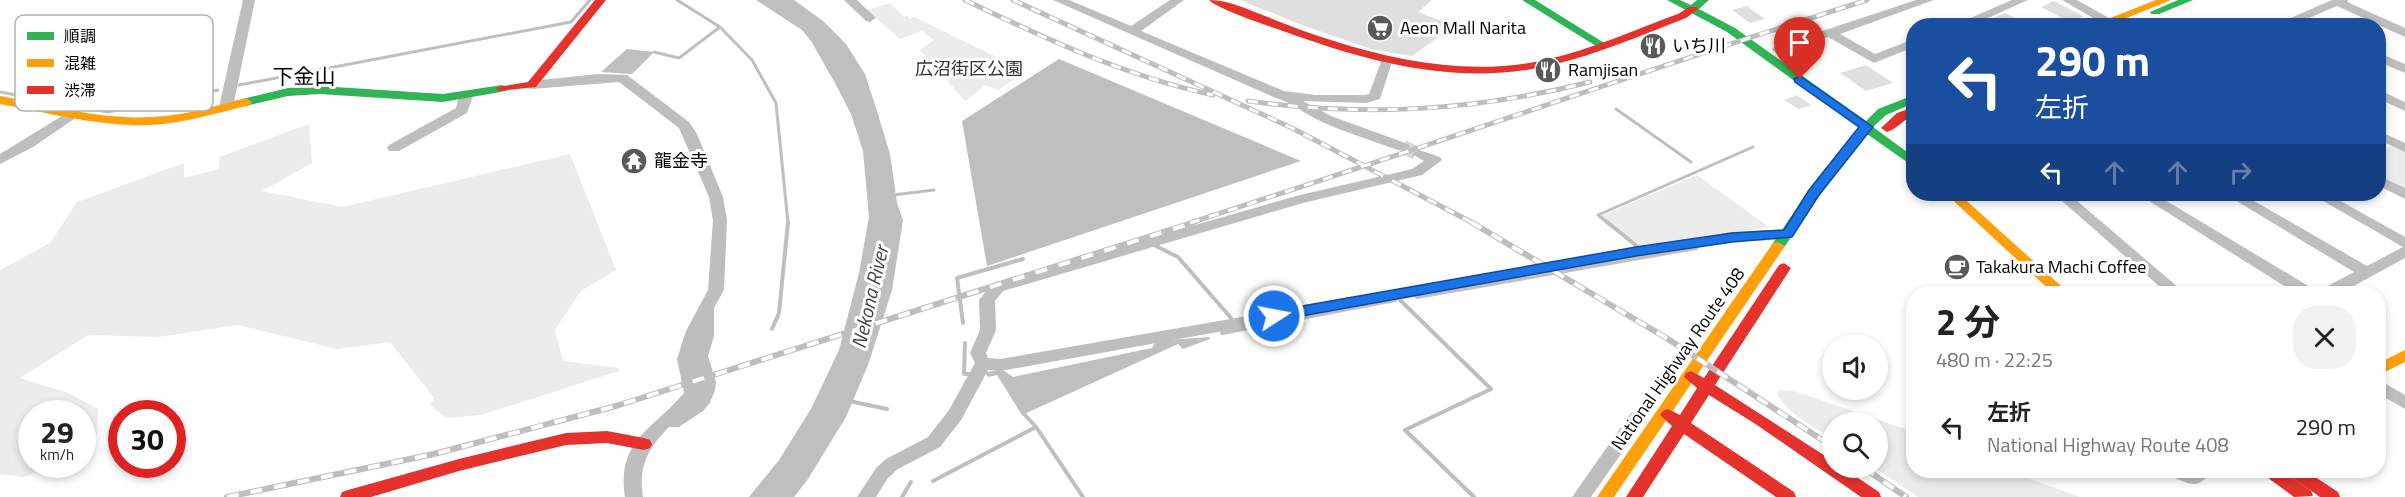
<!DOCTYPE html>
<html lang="ja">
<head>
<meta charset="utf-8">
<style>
	:root { --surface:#fff; --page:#f2f2f2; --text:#222; --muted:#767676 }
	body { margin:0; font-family:"Titillium Web","Noto Sans JP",sans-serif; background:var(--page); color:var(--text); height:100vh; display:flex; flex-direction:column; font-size:22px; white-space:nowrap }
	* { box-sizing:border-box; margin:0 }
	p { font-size:20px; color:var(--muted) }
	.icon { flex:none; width:33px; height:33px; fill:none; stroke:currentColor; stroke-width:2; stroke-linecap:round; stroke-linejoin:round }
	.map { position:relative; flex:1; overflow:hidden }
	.sheet { position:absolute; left:1906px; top:286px; width:480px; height:192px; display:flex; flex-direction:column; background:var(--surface); border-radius:24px; box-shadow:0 3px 9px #0003 }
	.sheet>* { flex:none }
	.guide { position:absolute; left:1906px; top:18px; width:480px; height:183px; border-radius:24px; box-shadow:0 3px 9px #0003; background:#1a4fa0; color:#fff; overflow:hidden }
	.buttons { position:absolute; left:1822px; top:334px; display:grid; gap:12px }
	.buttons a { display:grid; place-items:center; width:66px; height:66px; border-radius:50%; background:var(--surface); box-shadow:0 3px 9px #0003; font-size:30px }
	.speed { position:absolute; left:18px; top:400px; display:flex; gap:12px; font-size:30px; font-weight:700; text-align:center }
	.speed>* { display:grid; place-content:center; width:78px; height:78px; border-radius:50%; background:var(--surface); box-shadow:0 3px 9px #0003; line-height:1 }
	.speed small { font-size:15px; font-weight:400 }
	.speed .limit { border:9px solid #d22; background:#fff; color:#111 }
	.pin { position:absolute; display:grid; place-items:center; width:51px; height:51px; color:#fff; margin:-62px -26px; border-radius:50% 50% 50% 0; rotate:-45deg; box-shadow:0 0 6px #0007 }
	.pin .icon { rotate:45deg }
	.me { position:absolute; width:66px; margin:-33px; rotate:79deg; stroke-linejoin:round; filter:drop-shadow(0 0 4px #0008) }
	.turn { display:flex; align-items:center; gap:21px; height:126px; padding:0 30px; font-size:27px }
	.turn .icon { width:78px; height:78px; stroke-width:2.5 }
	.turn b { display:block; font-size:42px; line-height:51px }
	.lanes { display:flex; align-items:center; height:57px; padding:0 30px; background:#0003; justify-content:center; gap:30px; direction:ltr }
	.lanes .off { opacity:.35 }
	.round { display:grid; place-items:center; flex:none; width:63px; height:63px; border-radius:24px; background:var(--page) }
	.head { display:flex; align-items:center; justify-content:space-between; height:102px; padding:0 30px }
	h1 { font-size:36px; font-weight:700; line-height:45px }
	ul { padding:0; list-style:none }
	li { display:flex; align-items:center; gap:18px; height:78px; padding:0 30px }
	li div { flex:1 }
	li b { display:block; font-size:22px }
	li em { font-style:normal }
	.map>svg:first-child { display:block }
	.green { fill:#ececec }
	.water { fill:#bfbfbf }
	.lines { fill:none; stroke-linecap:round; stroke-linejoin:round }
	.stream-far1 { stroke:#bfbfbf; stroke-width:3 }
	.stream { stroke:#bfbfbf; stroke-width:4 }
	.building { fill:#dfdfdf }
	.street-tunnel { stroke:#d9d9d9; stroke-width:14; stroke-dasharray:14 7; stroke-linecap:butt }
	.street { fill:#bebebe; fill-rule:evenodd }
	.fast { fill:#30b455; fill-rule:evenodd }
	.slow { fill:#ff9f0a; fill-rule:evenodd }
	.jam { fill:#e5322d; fill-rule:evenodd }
	.rail-far1-casing { stroke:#bebebe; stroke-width:5 }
	.rail-casing { stroke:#bebebe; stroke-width:6 }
	.rail-far1 { stroke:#fff; stroke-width:3; stroke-dasharray:10; stroke-linecap:butt }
	.rail { stroke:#fff; stroke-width:4; stroke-dasharray:12; stroke-linecap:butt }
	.route { fill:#1a73e8; stroke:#114b97; stroke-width:1.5 }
	.labels { text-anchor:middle; stroke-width:6; stroke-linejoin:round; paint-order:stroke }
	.poi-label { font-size:18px; fill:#000; stroke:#fff; text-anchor:start }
	.park-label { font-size:18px; fill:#333; stroke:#fff }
	.street-label { font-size:18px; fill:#000; stroke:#fff }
	.water-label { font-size:20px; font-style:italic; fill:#444; stroke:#fff }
	.quarter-label { font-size:21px; fill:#000; stroke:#fff }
	.key { fill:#fff; stroke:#b2b2b2; stroke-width:1.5 }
	.key-label { font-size:16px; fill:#000 }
</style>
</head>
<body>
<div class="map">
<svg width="2405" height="497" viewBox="0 0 2405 497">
	<rect width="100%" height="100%" fill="#fff"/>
	<path class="green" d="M890,3L904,17L907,16L910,19L914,17L1026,71L998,90L986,85L965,101L920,50L934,40L922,31L900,39L867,10Z
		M309,124L312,163L262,191L342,207L570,154L616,270L581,291L555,330L563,361L618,368L619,371L481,415L446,418L430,405L434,398L390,342L337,349L238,325L158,337L88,335L20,378L68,393L98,409L97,434L83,447L82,414H32V465H56L24,477L0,474V270L50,243L77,202L184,163V178L219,169V157Z
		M2396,144L2405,148V194L2379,180V152Z
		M1697,175L1769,227L1642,247L1601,216Z
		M1779,390L1794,391L1914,432V471H2009L2080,497H1918L1875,468H1878V423H1833V439C1814,427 1788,414 1777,394Z"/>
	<path class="water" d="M756,0H794L823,21L846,44L865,74L877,111L890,154L897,203L903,220L892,290L868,365L846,417L808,479L794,497H749L779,460L811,409L839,350L859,273L869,217L863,151L851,114L835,83L811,41L802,30Z
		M627,49L654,52L632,74L601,72Z
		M1059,59L1301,161L987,266L962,121Z
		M1209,337L1210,339L1183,349L1178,344L1022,415L997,375L988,377L986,374V372L1003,370L1013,377L1152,348L1156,341Z"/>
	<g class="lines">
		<path class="stream-far1" d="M720,27L752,60L776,103L788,223
			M654,52L679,58L720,27L677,0
			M239,85L571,22L590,0
			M0,92L108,112L218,90
			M1616,109L1691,162
			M893,195L934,190
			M1608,223L1598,215L1753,147"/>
		<path class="stream" d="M1607,222L1638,247
			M1156,246L1178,257L1231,318
			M1417,297L1696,248
			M1400,300L1491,389L1405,430L1474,497
			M963,323L957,278L1023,259
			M772,329L779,313L788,222
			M1222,333L1395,300
			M965,343L964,374H972
			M849,401L887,409
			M1024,414L1036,427L1083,497
			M933,481L1036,427
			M902,497L911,482"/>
	</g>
	<path class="building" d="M1240,0H1432L1418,12L1454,26L1412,56L1374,50L1302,25Z
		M2054,1L2083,16L2070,22L2041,7Z
		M1747,6L1765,19L1750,23L1732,10Z
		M2005,13L2030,26H1991L1985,22Z
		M1866,65L1893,83L1866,91L1840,73Z
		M1797,95L1811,105L1799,109L1784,100Z"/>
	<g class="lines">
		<path class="street-tunnel" d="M1403,147L1419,154"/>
		<path class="street" d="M243,0H255L233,107L226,111L219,107Z
			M844,0H857L876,18L870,22L866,21Z
			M1053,0H1069L1131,26L1170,0H1184L1141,31L1284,91L1316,95H1365L1369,94L1382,59H1390L1392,62L1380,99L1366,103L1303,101L1331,116L1408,144L1410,147L1403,151L1398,150C1373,141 1347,133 1322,122C1306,115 1292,102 1276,98Z
			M1916,0H1934L1840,34L1875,54L1914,39V47L1874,63L1828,37L1778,54L1772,50L1774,47Z
			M2012,0H2028L1970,26H1952Z
			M2062,0H2077L2123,26H2107Z
			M2332,0H2348L2347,2L2405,28V37L2337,6L2290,26H2272Z
			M2379,53L2405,64V73L2379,62Z
			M597,74L627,75L689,122L697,134L723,197L727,220L724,290L714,308V336L708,356L716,382L715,390L710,403L703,411L679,427H669C648,448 638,467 643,497H625C616,440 654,429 684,393L677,359L686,331L708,290L713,220L709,197L679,128L619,82L532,89L526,85L532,81Z
			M2379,90L2405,102V111L2379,99Z
			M466,92L473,96L467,113L399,151H389L387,148L389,145L456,108L459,96Z
			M75,108L82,112L80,115L33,147L0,164V154Z
			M2379,131L2405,143V152L2379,140Z
			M1419,150L1440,157L1442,160L1422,175L1303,203L1003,291L995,301L996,330L986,353L988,358L1000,359L1732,232L1788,229L1795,234L1788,239L1732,242L1636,257L1000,371L988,370L961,420L940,447L898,469L888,478L876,497H857L876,468L886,459L928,437L949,410L975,363L970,353L980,330L979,300L993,283L1296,196L1412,169L1424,161L1412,154Z
			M2379,176L2405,188V199L2379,186Z
			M2054,194H2069L2186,294H2168Z
			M2138,194H2155L2315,290L2317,294H2297Z
			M2225,194H2242L2367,266L2403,247L2311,194H2328L2405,237V258L2339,294H2318L2320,290L2354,272Z
			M2379,380L2405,395V409L2379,394Z
			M1637,411L1643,413L1646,418L1591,497H1572L1631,413Z
			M2167,471H2210C2199,492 2188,483 2170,476Z"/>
		<path class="fast" d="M1522,0H1535L1606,44L1600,47L1596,46Z
			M1667,0H1680L1691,5L1697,0H1709L1699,9L1735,28L1866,121L1878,109L1914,95V103L1886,115L1873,127L1914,157V167L1867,134L1819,196L1783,249H1773L1771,246L1809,190L1859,128L1727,32Z
			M2178,0H2193L2159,14H2151L2150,12Z
			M502,85L506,87L508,89L506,91L443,102L320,94L288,96L246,106L240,102L242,99L288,88L320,86L443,94Z"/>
		<path class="slow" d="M2156,0H2171L2107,26H2090Z
			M0,96C49,105 100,120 151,117C183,116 215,106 246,98L252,102L250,105C218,113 184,123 151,125C100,127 49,113 0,104Z
			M1946,194H1959L2070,294H2054Z
			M1778,242L1785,246L1783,249L1614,497H1597L1773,243Z
			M2405,350V362L2379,375V363Z"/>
		<path class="jam" d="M595,0H606L536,87L498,91L496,89L498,87L528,82Z
			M1209,0C1229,0 1246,9 1265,16C1288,25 1310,34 1334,41C1403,63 1477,76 1549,59C1593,49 1636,29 1678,14L1689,7H1697L1698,9L1686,18C1642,35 1598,54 1552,65C1466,86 1379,65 1297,36C1279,29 1220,11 1209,0Z
			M1914,107V115C1904,119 1897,129 1887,132L1881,128L1897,113Z
			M1784,263L1791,268L1715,385L1833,461V468H1843L1879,492L1881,497H1861L1757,425L1709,395L1691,423L1794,492L1796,497H1776L1684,434L1643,497H1626L1672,426L1660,415L1663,411L1668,409L1680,415L1697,388L1684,377L1686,373L1691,371L1704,378L1779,265Z
			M607,431L644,438L650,440L652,444L650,448L644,450L607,443L566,445L459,471L371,497H340L342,492L348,490L459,459L566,433Z
			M2262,471H2282L2311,491L2313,496L2294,497L2264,475Z
			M2286,471H2306L2338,492L2340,497H2320L2288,475Z"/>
		<defs>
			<path id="rail-far1" d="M965,0C1046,39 1125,76 1213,95
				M1013,0L1292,128L1473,223
				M1248,101C1367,117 1474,111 1590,82
				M1190,223C1416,150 1640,72 1867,0"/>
			<path id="rail" d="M1471,222L1668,339L1833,447
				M1864,468L1906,497
				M227,497L434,454L616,406L1195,222"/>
		</defs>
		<use href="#rail-far1" class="rail-far1-casing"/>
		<use href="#rail" class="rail-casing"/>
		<use href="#rail-far1" class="rail-far1"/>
		<use href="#rail" class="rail"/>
	</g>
	<path class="route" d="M1800,76L1873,127L1819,195L1792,237L1732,242L1636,256L1274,321L1267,316L1274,311L1636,247L1732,233L1784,230L1809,190L1859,127L1795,82L1794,79Z"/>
	<defs>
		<symbol id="supermarket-disc" viewBox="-11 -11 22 22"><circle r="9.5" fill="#595959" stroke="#fff"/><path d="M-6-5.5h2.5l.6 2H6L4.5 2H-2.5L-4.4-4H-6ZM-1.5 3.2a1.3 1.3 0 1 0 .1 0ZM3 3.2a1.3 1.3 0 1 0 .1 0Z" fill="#fff"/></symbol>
		<symbol id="restaurant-disc" viewBox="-11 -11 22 22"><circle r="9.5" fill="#595959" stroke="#fff"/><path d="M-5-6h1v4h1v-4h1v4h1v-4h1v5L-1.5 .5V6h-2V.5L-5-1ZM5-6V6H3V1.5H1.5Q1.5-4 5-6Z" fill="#fff"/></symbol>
		<symbol id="temple-disc" viewBox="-11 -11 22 22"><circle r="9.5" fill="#595959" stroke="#fff"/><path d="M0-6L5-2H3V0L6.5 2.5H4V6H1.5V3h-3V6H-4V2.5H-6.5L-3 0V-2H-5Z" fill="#fff"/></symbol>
		<symbol id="cafe-disc" viewBox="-11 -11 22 22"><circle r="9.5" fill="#595959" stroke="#fff"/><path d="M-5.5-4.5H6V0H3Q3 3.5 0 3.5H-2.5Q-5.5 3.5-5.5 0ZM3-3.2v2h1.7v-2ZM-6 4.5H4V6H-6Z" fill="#fff"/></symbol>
	</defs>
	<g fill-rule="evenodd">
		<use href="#supermarket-disc" x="1365" y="13" width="30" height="30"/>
		<use href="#restaurant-disc" x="1638" y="31" width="30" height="30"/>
		<use href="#restaurant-disc" x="1533" y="55" width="30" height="30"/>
		<use href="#temple-disc" x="619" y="146" width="30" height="30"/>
		<use href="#cafe-disc" x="1942" y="252" width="30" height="30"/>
	</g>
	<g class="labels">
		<g class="poi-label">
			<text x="1400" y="34">Aeon Mall Narita</text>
			<text x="1672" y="52">いち川</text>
			<text x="1568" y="76">Ramjisan</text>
			<text x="654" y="167">龍金寺</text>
			<text x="1976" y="273">Takakura Machi Coffee</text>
		</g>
		<g class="park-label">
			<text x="969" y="75">広沼街区公園</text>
		</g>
		<g class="street-label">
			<text transform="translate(1678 359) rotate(-55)" y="6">National Highway Route 408</text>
		</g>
		<g class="water-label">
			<text transform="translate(870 297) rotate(-77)" y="7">Nekona River</text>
		</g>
		<g class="quarter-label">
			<text x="304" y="84">下金山</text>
		</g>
	</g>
	<rect x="15" y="15" width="198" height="96" rx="9" class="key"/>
	<rect x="27" y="32" width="27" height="8" fill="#30b455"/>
	<rect x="27" y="59" width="27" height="8" fill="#ff9f0a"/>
	<rect x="27" y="86" width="27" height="8" fill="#e5322d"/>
	<g class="key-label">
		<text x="64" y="42">順調</text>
		<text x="64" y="69">混雑</text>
		<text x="64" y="96">渋滞</text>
	</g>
</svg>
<div class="buttons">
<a><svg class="icon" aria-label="sound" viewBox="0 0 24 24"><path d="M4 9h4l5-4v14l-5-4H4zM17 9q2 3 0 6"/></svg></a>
<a><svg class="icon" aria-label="search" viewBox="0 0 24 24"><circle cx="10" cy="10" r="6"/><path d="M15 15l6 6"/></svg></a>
</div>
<div class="speed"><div>29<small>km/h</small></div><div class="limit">30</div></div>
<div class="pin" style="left:1800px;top:79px;background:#d93025"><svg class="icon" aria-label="arrive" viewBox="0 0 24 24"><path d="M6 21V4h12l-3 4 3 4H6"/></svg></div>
<svg class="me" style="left:1274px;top:316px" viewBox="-20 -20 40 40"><circle r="17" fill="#1a73e8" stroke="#fff" stroke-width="3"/><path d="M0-11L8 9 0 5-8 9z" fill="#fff"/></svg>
<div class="guide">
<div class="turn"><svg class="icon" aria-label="left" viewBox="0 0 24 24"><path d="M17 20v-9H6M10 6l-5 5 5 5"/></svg><div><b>290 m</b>左折</div></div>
<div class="lanes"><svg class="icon" aria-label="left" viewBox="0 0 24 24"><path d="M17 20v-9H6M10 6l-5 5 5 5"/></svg><svg class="icon off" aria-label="ahead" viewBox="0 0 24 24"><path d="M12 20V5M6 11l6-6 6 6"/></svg><svg class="icon off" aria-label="ahead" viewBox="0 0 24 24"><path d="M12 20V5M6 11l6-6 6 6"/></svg><svg class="icon off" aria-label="right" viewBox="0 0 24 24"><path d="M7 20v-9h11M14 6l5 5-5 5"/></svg></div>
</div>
<section class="sheet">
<div class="head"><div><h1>2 分</h1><p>480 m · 22:25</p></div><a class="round"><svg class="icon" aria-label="close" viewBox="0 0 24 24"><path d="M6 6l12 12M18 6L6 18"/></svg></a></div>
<ul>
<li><svg class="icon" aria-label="left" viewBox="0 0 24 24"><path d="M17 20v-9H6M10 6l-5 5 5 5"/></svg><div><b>左折</b><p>National Highway Route 408</p></div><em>290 m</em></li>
</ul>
</section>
</div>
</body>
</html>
